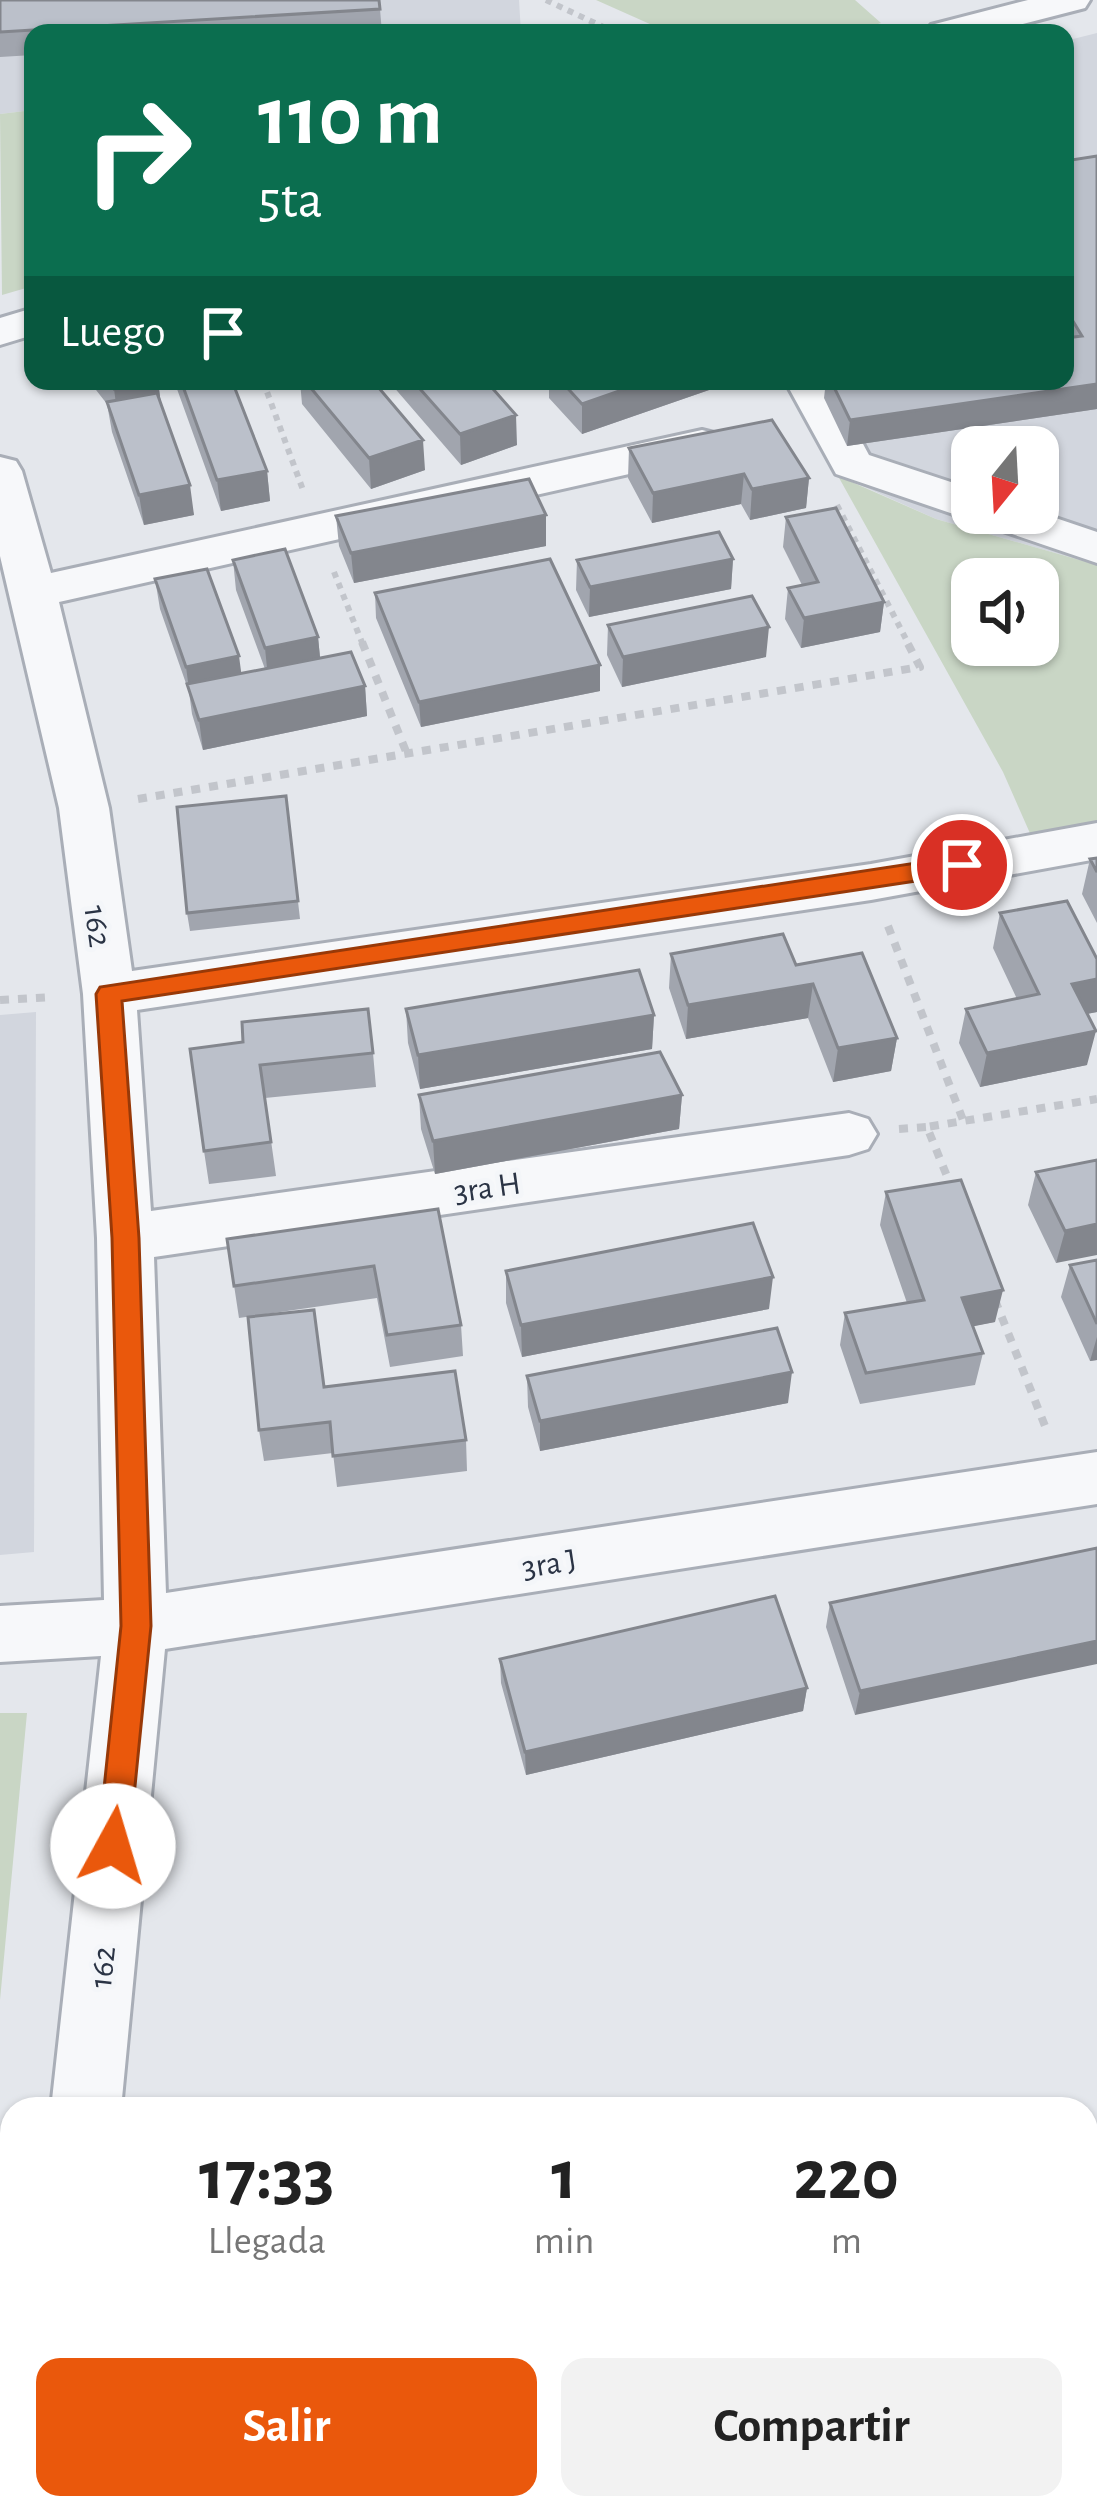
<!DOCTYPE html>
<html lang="es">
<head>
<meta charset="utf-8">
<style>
	:root { --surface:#fff; --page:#f2f2f2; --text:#222; --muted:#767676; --accent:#ea580c }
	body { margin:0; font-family:"Alegreya Sans",sans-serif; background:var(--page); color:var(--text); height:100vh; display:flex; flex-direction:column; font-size:45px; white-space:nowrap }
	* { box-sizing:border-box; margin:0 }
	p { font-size:39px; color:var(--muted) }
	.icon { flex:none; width:66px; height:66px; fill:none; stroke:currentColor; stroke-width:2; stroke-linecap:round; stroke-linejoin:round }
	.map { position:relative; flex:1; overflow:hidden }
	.drawer { position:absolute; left:0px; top:2097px; width:1098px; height:423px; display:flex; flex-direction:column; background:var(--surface); border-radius:36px 36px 0 0; box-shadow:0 3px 9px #0004 }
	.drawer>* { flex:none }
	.banner { position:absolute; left:24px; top:24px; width:1050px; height:366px; border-radius:24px; box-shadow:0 3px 9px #0004; background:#0b6e4f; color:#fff; overflow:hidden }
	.needle { width:78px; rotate:198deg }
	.fabs { position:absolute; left:951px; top:426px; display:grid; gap:24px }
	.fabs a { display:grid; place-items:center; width:108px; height:108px; border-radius:24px; background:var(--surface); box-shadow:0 3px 9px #0004; font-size:60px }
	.pin { position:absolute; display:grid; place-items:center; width:102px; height:102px; color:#fff; margin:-51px; border:6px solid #fff; border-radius:50%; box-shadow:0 3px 12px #0007 }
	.me { position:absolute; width:132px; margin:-66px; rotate:6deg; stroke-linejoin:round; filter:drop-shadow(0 0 9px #0008) }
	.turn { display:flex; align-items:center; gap:42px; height:252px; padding:0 36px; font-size:54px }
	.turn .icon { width:156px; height:156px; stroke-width:2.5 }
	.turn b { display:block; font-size:84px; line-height:102px }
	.then { display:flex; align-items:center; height:114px; padding:0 36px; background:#0003; gap:24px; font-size:45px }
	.eta { display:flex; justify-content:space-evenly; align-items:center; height:204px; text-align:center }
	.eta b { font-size:72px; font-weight:600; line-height:84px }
	.primary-button { display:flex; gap:24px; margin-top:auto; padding:24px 36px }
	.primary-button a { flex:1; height:138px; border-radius:24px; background:var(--accent); color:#fff; font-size:48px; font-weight:600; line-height:138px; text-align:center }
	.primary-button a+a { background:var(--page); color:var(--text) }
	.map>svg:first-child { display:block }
	.built { fill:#d2d6de; fill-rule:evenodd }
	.green { fill:#c9d6c5; fill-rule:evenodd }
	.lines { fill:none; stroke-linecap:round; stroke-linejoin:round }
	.minor-casing { stroke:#a9aeb7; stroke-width:6 }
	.path-far1 { stroke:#c2c5cb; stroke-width:6; stroke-dasharray:6 6; stroke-linecap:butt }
	.path { stroke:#c2c5cb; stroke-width:8; stroke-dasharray:9 9; stroke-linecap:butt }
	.minor { fill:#f7f8fa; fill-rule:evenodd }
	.wall { fill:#a1a5ae }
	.shaded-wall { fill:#83868d }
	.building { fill:#bbc0ca; stroke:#83868d; stroke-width:3 }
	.route { fill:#ea580c; stroke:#983908; stroke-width:3 }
	.labels { text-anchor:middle; stroke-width:10; stroke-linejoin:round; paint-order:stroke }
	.street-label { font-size:33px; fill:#2b3445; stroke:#f4f6f9 }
</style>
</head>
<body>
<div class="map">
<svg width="1097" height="2518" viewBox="0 0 1097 2518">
	<rect width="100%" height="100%" fill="#e4e7ec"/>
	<path class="built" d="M0,0H519L521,33H33V110L0,114Z
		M1097,33V565L936,519L838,475L795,381H1065V41ZM972,447H1038V513H972Z
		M36,1012L34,1552L0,1555V1015Z
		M167,2508H907L908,2518H166Z"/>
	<path class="green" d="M596,0H855L881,23L849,33H670Z
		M33,110V286L2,295L0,114Z
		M838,476L936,519L1097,565V844L1040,856L1003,772ZM972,579H1038V645H972Z
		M0,1713H27L0,2000Z"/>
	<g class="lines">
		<defs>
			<path id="minor" d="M1028,0H1090L1085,8L988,33H925L931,25Z
				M33,308V335L0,345V318Z
				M785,381H829L869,455L972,489V513L1038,512L1097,532V563L836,474Z
				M702,430L718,434L724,444L718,454L59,602L109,808L132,971L871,864L1097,823V859L871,900L137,1010L151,1211L849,1113L868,1119L877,1134L868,1149L849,1155L154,1257L166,1593L1097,1452V1504L165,1649L121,2109H51L101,1656L0,1662V1606L104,1600L97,1238L83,994L59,808L0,556V457L16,461L22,471L51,573Z
				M1086,2243L1097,2248V2339L1086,2334Z
				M1097,2350V2434L1086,2439V2354Z
				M12,2495V2508H83V2518H5Z
				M979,2508H1055L1057,2518H979Z"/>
		</defs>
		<use href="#minor" class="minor-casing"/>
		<path class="path-far1" d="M546,0L616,33
			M263,381L303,490
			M837,505L909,645
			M334,572L363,645"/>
		<path class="path" d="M362,642L407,754
			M138,799L920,667L907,642
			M888,926L963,1120
			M0,1000L53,997
			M899,1129L927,1127
			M953,1191L927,1127L1097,1099
			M995,1300L1047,1431"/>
		<use href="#minor" class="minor"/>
	</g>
	<path class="wall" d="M0,0L380,9L382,33H33V55L0,57Z
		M1065,161L1097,409L847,446L824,398L826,381H1065Z
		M89,381H158L161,405L194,515L144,525L112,432L107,404Z
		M175,381H232L267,471L270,501L221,511L177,389Z
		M300,381H373L425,470L371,489L302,404Z
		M391,381H486L517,445L461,465L392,385Z
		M549,381H735L582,434L549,398Z
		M629,448L809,478L806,508L750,520L741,504L652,523L628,478Z
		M336,516L546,546L354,583L339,546Z
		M786,517L884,602L880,632L801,648L785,619L788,588L802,585L783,547Z
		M733,559L731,589L589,617L576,590L577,560Z
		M233,560L318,637L320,658L365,686L367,716L203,750L192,714L189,692L160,609L155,579L242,674L265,669L236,590Z
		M375,593L600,691L421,727L376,618Z
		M608,625L766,657L622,687L607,655Z
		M286,796L300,919L190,931L187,913Z
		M1097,858V923L1082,894L1090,859Z
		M1000,913L1097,959V1012L1087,1014V1065L980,1087L959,1043L966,1009L1017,999L993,948Z
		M671,954L796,965L897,1038L891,1071L833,1082L808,1018L686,1039L669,988Z
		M406,1009L654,1015L652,1049L420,1089L408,1043Z
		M243,1042L373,1053L376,1087L265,1098L276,1176L209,1184L204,1151Z
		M419,1095H682L679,1129L435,1174L421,1129Z
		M1097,1160L1056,1263L1028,1205L1036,1172Z
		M886,1192L995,1322L973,1326L983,1353L975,1385L860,1404L840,1345L845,1313L907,1303L880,1225Z
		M438,1209L461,1325L463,1356L390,1367L377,1298L239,1318L227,1239Z
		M1097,1260V1360L1090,1361L1061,1297L1070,1265Z
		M506,1271L769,1309L522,1357L506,1303Z
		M527,1376L788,1403L540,1451L528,1407Z
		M324,1387L466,1440L467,1471L337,1487L333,1453L264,1461L259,1430Z
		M1097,1548L855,1715L826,1627L830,1603Z
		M500,1659L807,1688L803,1711L526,1775L501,1683Z"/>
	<path class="shaded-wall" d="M137,381H158L161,405L118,419L114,389Z
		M648,381H735L582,434V404Z
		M1097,384V409L847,446L850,420Z
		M516,415L517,445L461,465L460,434Z
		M423,440L425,470L371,489L369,458Z
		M267,471L270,501L221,511L217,480Z
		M744,474L741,504L652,523L653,493Z
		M809,478L806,508L750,520L752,489Z
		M190,485L194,515L144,525L139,495Z
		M546,515V546L354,583L351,553Z
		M733,559L731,589L589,617L590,587Z
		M884,602L880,632L801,648L804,618Z
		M769,627L766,657L622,687L623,657Z
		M318,637L321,667L268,678L265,648Z
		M239,656L243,686L189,689L186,667Z
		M600,665V691L421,727L419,702Z
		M365,686L367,716L203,750L199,720Z
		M1097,979V1012L1064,1018L1072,984Z
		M813,984L808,1018L686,1039L688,1005Z
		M654,1015L652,1049L420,1089L418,1055Z
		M1096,1031L1087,1065L980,1087L987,1053Z
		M897,1038L891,1071L833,1082L838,1048Z
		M682,1095L679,1129L435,1174L433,1141Z
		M1097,1224V1255L1056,1263L1065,1231Z
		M773,1277L769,1309L522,1357L521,1325Z
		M1003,1290L995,1322L955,1330L962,1298Z
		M1097,1337V1360L1090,1361Z
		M792,1372L788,1403L540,1451V1421Z
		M1097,1641V1664L855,1715L860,1691Z
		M807,1688L803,1711L526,1775L525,1752Z"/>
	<path class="building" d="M0,0H379L380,9L0,32Z
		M1097,156V384L850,420L831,381H1065V338L1082,336L1065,308V161Z
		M108,381H137L114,389Z
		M181,381H232L267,471L217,480Z
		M305,381H373L423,440L369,458Z
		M413,381H486L516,415L460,434Z
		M561,381H648L582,404Z
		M157,393L190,485L139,495L107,402Z
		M772,420L809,478L752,489L744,474L653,493L629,448Z
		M529,479L546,515L351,553L336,516Z
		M836,508L884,602L804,618L788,588L818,582L786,517Z
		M719,532L733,559L590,587L577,560Z
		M285,549L318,637L265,648L233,560Z
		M550,559L600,665L419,702L375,593Z
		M207,569L239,656L186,667L155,579Z
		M752,596L769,627L623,657L608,625Z
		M351,652L365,686L199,720L187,684Z
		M286,796L298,901L187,913L177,807Z
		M1097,858V872L1090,859Z
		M1067,901L1097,959V979L1072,984L1096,1031L987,1053L966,1009L1039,994L1000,913Z
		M783,934L796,965L862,953L897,1038L838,1048L813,984L688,1005L671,954Z
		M639,970L654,1015L418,1055L406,1009Z
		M368,1009L373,1053L260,1065L271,1142L204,1151L190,1049L243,1042L242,1022Z
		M660,1052L682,1095L433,1141L419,1095Z
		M1097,1160V1224L1065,1231L1036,1172Z
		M961,1180L1003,1290L962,1298L983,1353L866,1373L845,1313L924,1300L886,1192Z
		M438,1209L461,1325L387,1335L374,1266L234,1286L227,1239Z
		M753,1223L773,1277L521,1325L506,1271Z
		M1097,1260V1324L1070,1265Z
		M314,1310L324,1387L455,1371L466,1440L333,1456L330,1422L259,1430L248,1317Z
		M777,1328L792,1372L540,1421L527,1376Z
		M1097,1548V1641L860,1691L830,1603Z
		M775,1596L807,1688L525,1752L500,1659Z"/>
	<path class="route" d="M962,856L974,865L962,874L122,1001L139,1238L151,1626L129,1846L125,1856L113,1861L102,1856L98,1846L121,1626L112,1238L96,994L100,987Z"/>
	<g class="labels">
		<g class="street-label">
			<text transform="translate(99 926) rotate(82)" y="12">162</text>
			<text transform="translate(487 1186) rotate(-8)" y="12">3ra H</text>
			<text transform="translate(549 1562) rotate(-9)" y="12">3ra J</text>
			<text transform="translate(101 1967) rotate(-84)" y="12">162</text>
		</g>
	</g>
</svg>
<div class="fabs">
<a><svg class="needle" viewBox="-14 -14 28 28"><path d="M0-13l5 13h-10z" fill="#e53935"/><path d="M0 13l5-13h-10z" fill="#767676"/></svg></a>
<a><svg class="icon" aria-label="sound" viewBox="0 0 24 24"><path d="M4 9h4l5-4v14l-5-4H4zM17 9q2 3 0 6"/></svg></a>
</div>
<div class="pin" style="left:962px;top:865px;background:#d93025"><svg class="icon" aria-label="arrive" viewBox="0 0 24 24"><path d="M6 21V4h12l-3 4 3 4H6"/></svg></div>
<svg class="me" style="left:113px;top:1846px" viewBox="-20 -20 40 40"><circle r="19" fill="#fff"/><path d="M0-13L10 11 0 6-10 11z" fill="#ea580c"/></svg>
<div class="banner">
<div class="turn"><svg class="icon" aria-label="right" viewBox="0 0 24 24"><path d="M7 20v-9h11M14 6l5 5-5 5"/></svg><div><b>110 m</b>5ta</div></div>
<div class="then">Luego<svg class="icon" aria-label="arrive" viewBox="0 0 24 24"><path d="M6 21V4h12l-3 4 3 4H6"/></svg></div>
</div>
<section class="drawer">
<div class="eta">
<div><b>17:33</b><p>Llegada</p></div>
<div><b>1</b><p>min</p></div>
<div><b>220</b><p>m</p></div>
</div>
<div class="primary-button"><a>Salir</a><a>Compartir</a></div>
</section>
</div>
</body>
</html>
